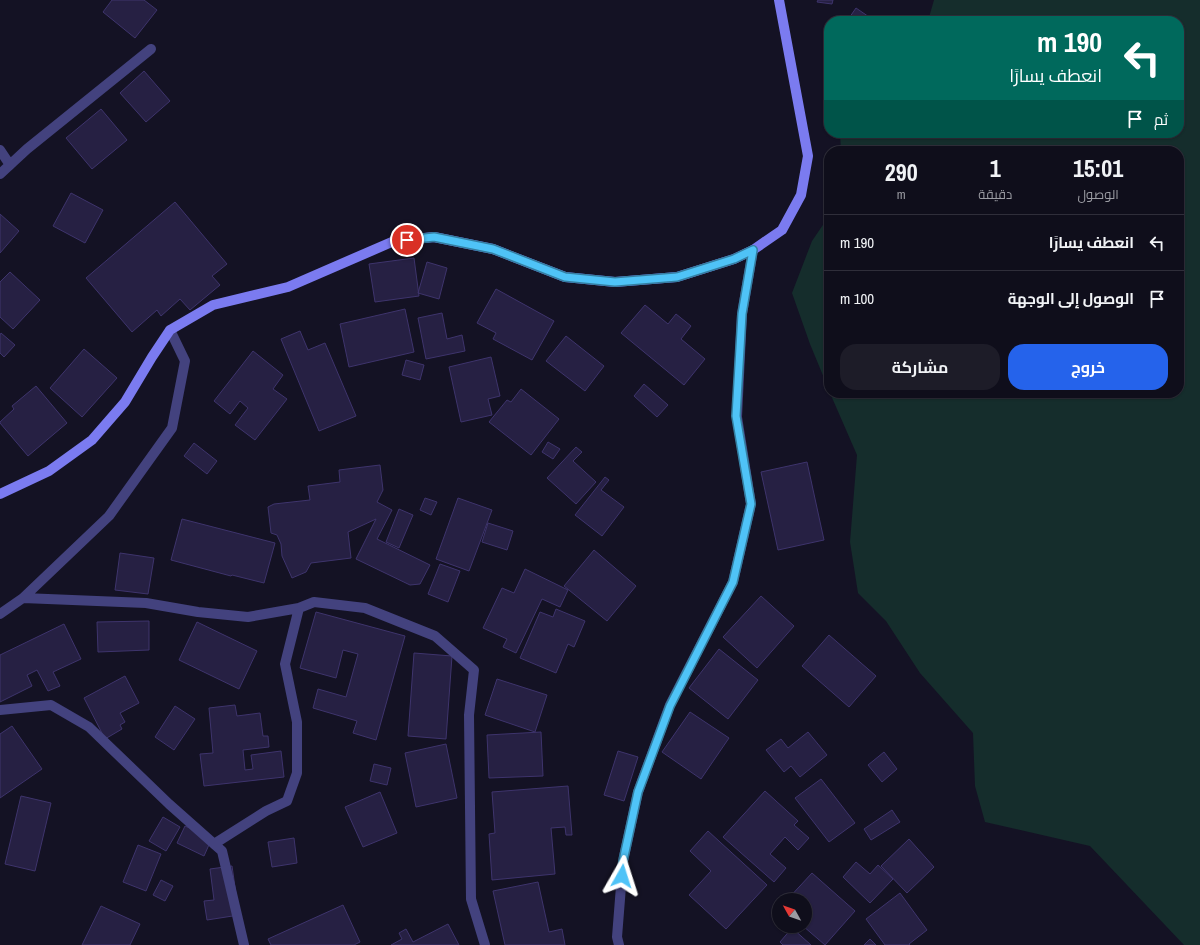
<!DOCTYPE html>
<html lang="ar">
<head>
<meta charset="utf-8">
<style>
	:root { --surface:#0f0e1b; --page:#1d1c28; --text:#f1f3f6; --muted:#9b9ca3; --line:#2f2e3a; --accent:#2563eb }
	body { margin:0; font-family:"Archivo Narrow",Cairo,sans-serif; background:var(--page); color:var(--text); direction:rtl; height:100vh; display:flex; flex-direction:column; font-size:15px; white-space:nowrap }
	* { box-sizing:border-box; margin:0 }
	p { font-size:13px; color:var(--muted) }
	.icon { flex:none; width:22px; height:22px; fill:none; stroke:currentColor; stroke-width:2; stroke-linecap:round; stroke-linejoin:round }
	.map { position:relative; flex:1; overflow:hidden; direction:ltr }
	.drawer { position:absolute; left:824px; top:146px; width:360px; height:252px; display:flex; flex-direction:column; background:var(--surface); border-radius:16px; box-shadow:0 1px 3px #0004,0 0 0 1px var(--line); direction:rtl }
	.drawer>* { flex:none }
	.top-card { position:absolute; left:824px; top:16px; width:360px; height:122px; border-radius:16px; box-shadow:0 1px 3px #0004,0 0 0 1px var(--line); direction:rtl; background:#00695c; color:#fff; overflow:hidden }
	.needle { width:26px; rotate:310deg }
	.fabs { position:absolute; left:772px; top:893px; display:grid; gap:8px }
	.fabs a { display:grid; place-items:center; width:40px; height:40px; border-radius:50%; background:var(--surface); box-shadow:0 1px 3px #0004,0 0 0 1px var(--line); font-size:20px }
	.pin { position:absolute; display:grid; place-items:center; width:34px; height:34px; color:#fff; margin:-17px; border:2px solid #fff; border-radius:50%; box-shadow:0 1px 4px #0007 }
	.me { position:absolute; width:44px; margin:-22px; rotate:6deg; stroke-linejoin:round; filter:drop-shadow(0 0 3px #0008) }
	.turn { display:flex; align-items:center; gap:14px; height:84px; padding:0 16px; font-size:18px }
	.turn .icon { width:52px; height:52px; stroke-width:2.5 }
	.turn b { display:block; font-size:28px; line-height:34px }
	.then { display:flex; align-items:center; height:38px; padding:0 16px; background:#0003; gap:8px; font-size:15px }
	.eta { display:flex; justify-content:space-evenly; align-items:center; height:68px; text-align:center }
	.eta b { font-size:24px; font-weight:700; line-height:28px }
	.cta { display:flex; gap:8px; margin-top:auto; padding:8px 16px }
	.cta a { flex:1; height:46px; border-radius:16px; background:var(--accent); color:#fff; font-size:16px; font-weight:700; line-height:46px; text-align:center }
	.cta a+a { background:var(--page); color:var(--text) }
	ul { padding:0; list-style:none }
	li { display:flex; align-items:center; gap:12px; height:56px; padding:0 16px; border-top:1px solid var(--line) }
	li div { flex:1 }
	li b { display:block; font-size:15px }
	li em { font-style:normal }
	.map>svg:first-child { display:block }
	.green { fill:#152d2c }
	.building { fill:#262043; stroke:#3e346c }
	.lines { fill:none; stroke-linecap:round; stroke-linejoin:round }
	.minor { stroke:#43427e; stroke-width:10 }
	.secondary { stroke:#7b7bf0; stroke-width:10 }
	.route-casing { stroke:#337fa1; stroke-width:10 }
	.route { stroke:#4fc3f7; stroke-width:7 }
</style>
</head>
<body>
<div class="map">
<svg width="1200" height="945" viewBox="0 0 1200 945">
	<rect width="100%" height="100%" fill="#141224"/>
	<path class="green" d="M934,0H1200V945H1184L1090,846L985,822L975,786L973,733L920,673L886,621L858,593L850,542L857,455L830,393H1179V151H841L840,133H1179V21H928Z
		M829,216V390L810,344L792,293L812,241Z"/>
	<path class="building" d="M112,0H144L157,10L135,38L103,12Z
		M818,0H833L832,4L817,2Z
		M856,8L875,21H847Z
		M144,71L170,101L146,122L120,93Z
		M101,109L127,140L92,169L66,138Z
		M71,193L103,210L85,243L53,226Z
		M175,202L227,264L212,276L220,285L190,310L180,299L161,316L157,310L132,332L86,278Z
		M0,214L19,231L0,253Z
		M414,258L419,296L375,302L369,264Z
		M427,262L447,268L439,299L418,293Z
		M10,272L40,300L13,329L0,317V282Z
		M496,289L554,321L532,360L493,339L496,333L477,323Z
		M645,305L668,324L676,314L691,326L681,339L705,359L684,385L621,333Z
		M405,309L414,352L349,367L340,324Z
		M442,313L447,339L462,335L465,351L426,359L418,318Z
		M300,331L308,350L325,343L356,416L319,431L281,339Z
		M1,333L15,345L4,357L0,353V335Z
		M566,336L604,366L585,391L546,361Z
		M84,349L117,378L82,417L50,388Z
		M253,351L283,375L273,389L287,399L255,440L235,425L248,408L240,401L230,414L214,401Z
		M491,357L500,396L488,399L492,415L461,422L449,367Z
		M406,360L424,365L420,380L402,375Z
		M644,384L668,405L657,417L634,396Z
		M36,386L67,423L28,456L0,423V422L14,409L12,406Z
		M521,389L559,419L531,455L489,422L507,400L511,402Z
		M548,442L560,449L553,459L542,452Z
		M194,443L217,461L207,474L184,456Z
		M576,447L582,452L573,461L596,482L576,504L547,478Z
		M807,462L824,540L778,550L761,472Z
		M380,465L383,490L377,502L392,510L377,539L430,565L420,584L410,585L356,559L376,519L348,532L351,558L311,563L306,572L292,578L282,556L281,544L277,535L271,533L268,507L274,504L310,500L308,486L340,482L339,470Z
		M605,477L609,480L601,490L624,507L602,536L575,515Z
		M425,498L437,502L431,515L420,510Z
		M458,498L492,510L469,571L436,559Z
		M399,509L413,515L399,548L386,542Z
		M182,519L275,543L264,583L232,575L231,576L171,560Z
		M488,523L513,531L507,550L482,542Z
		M594,550L636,586L607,621L564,586Z
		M120,553L154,558L148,594L115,590Z
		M440,564L460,571L448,602L428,594Z
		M525,569L568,590L560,607L542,599L516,653L503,647L507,639L483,628L502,588L514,593Z
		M761,596L794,626L757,668L723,637Z
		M556,609L585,621L574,647L568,644L556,673L520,658L540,612L553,617Z
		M316,612L405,636L376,740L353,733L357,721L313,708L318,689L346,697L358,654L343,650L336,678L300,668Z
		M149,621V650L98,652L97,622Z
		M197,622L257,651L239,689L179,660Z
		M64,624L81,659L53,672L60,686L48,691L37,670L27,675L32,686L0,702V655Z
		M829,635L876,676L849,707L802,666Z
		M719,649L758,680L728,719L689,688Z
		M414,653L452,656L446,739L408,736Z
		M125,676L139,703L120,713L125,722L120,725L122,729L105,739L84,698Z
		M497,679L547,695L535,732L485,715Z
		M235,705L237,716L260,713L263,736H268L269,747L243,750L245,770L253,769L251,755L281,751L284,777L204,786L200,754L213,753L209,708Z
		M175,706L195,719L174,750L155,737Z
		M690,712L729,738L701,779L662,752Z
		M12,726L42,769L0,798V734Z
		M541,732L543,776L489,778L487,735Z
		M808,732L827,755L800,777L791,766L784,772L766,750L781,739L788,748Z
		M446,744L457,798L416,807L405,753Z
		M618,751L638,757L624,801L604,795Z
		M884,752L897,769L882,782L868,765Z
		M374,764L391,768L387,785L370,781Z
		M821,779L855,823L829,842L795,798Z
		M568,786L572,835H566L565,827L551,828L555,874L492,880L489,834L495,833L492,792Z
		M765,791L798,821L794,825L809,838L798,850L785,837L770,854L786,868L774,882L723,837Z
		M380,792L397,833L363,847L345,807Z
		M21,796L51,803L35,871L5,864Z
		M892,810L900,822L871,840L864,829Z
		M163,817L180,827L166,851L149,841Z
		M185,826L212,838L204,856L177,843Z
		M708,831L767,885L726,929L689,895L711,871L690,851Z
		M294,838L297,863L272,867L268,842Z
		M909,839L934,867L907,893L881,866Z
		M138,845L161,854L146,891L123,882Z
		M856,862L870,874L878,865L893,879L870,903L843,877Z
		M232,866L239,915L207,920L204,901L214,900L210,869Z
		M812,873L855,911L825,945L803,926H805V900H787Z
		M161,880L173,886L165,901L153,895Z
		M538,882L549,932L562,929L565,945H505L493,891Z
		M900,893L927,930L909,944L910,945H885L866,919Z
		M343,905L360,942L354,945H271L268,939Z
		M101,906L140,924L130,945H82Z
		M448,924L459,945H391L402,939L399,933L406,929L413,942Z
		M792,928L811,945H783L780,942Z
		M870,939L876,945H864Z"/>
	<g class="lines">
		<path class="minor" d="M0,150L10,165
			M0,174L27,149L151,49
			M23,598L146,603L198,612L248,617L299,608L314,602L365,608L435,636L474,670L469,715L471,899L485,945
			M0,614L23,598L109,516L172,428L185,361L170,330
			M0,710L51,705L89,727L169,804L222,851L244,945
			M214,844L266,811L287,801L297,773V722L285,664L299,608
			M619,945L617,937L623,861L638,792L670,705L733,582L751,504L737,417L742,314L753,250"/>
		<path class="secondary" d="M0,494L49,471L92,440L125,402L152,357L170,330L213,305L288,287L394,241L434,237L493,249L565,277L615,282L677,277L734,259L753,250L782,230L801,195L808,156L779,0"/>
	</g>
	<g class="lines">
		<defs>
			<path id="route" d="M407,240L434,237L493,249L565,277L615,282L677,277L734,259L753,250L742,314L736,416L751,504L733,582L670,706L638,792L623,861L622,876"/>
		</defs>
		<use href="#route" class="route-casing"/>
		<use href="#route" class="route"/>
	</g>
</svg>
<div class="fabs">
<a><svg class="needle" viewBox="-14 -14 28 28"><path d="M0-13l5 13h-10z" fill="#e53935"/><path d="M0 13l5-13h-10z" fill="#9b9ca3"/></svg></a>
</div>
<div class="pin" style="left:407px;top:240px;background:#d93025"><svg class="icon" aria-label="arrive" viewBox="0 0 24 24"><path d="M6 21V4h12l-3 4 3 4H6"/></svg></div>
<svg class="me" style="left:622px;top:876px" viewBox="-20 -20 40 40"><path d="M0-17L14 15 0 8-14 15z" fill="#4fc3f7" stroke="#fff" stroke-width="4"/></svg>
<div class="top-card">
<div class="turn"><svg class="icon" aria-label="left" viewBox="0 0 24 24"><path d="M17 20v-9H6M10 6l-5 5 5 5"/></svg><div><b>190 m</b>انعطف يسارًا</div></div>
<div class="then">ثم<svg class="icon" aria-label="arrive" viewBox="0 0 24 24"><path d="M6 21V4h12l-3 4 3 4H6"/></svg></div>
</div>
<section class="drawer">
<div class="eta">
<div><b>15:01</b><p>الوصول</p></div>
<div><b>1</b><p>دقيقة</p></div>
<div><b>290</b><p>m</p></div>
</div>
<ul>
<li><svg class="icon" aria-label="left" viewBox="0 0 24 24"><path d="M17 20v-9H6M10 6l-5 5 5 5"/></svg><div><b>انعطف يسارًا</b></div><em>190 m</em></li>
<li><svg class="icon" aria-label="arrive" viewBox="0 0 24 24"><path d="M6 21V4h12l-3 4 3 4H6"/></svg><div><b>الوصول إلى الوجهة</b></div><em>100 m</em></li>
</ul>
<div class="cta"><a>خروج</a><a>مشاركة</a></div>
</section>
</div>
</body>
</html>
